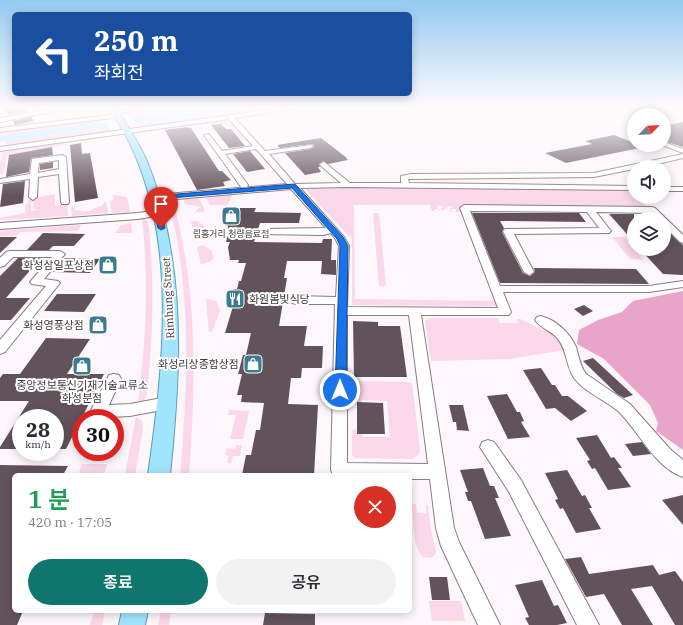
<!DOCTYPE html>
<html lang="ko">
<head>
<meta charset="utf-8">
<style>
	:root { --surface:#fff; --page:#f2f2f3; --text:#2b2b33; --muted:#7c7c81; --accent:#0f766e }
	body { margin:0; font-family:"IBM Plex Serif","Noto Sans KR",serif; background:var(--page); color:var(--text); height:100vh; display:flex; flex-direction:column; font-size:15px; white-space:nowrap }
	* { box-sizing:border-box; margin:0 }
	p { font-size:13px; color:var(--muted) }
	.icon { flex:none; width:22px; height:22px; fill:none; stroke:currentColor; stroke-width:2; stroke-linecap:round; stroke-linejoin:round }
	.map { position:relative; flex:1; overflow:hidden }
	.side { position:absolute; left:12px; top:473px; width:400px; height:140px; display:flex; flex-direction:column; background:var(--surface); border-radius:6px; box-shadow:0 2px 10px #0003 }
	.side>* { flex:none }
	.banner { position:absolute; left:12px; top:12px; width:400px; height:84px; border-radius:6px; box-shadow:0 2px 10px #0003; background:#1a4fa0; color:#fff; overflow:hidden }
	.needle { width:26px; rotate:65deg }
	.tools { position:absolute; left:627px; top:108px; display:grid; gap:8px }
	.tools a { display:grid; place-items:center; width:44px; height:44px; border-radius:50%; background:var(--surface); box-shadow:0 2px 10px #0003; font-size:20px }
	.speed { position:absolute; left:12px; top:409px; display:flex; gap:8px; font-size:20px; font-weight:700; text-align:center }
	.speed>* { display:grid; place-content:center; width:52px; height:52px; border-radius:50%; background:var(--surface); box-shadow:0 2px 10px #0003; line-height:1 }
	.speed small { font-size:10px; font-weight:400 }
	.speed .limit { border:6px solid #d22; background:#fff; color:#111 }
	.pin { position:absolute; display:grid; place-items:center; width:34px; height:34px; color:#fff; margin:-41px -17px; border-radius:50% 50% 50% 0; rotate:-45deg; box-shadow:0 0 4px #0007 }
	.pin .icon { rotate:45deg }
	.me { position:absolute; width:44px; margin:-22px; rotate:0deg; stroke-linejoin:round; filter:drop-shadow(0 0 3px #0008) }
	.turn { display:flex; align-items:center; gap:14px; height:84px; padding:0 16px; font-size:18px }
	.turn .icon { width:52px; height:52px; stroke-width:2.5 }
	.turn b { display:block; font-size:28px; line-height:34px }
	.round { display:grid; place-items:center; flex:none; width:42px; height:42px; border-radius:21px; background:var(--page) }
	.overview { display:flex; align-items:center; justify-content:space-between; height:68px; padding:0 16px }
	h1 { font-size:24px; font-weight:600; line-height:30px; color:#1e9e55 }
	.cta { display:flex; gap:8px; margin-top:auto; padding:8px 16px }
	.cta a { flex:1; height:46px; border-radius:24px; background:var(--accent); color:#fff; font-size:16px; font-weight:600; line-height:46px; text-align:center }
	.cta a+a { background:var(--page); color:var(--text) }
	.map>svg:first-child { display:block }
	.green { fill:#fad7e9 }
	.forest { fill:#e9a4ca }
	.water { fill:#b9eafe }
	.pier { fill:#fdf6fa }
	.building { fill:#62535b }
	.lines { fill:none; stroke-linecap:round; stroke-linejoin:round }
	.minor-casing { stroke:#8b7b83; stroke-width:2 }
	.major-casing { stroke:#579cb8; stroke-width:2 }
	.minor { fill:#fff; fill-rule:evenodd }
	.major { fill:#a2e4fc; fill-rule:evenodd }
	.route { fill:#1a73e8; stroke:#114b97 }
	.labels { text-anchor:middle; stroke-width:4; stroke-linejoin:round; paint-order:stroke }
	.far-poi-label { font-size:9px; fill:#40393c; stroke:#fff }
	.poi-label { font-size:11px; fill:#40393c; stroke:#fff; text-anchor:end }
	.street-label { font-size:11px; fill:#40393c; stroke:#fff }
</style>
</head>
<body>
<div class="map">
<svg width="683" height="625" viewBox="0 0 683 625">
	<rect width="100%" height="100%" fill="#fdf6fa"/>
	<path class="green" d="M162,108H203L133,117L131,114H136L135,111Z
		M254,108H282L142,127L164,124L140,127L137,124Z
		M104,120L105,121L82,126L7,135L9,132Z
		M228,120L247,141H243L230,127H226L222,123L189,127L188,125Z
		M108,128L110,131L105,133L7,146V144H5L6,141Z
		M64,143V145L7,155L4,173L0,174V162L3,152Z
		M308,187L629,190L634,197H636L647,207L461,205L463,212H455L456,211V209H451L453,212H451L450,208H452L451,206L445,207L449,211H446H448L447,209H442L444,211H442L441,208H443V206H437L440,211H437H439L438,209H434L436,211H432L430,205H354L355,299L494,301L490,290H493L499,306L352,305V239L305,189L310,188Z
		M55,194V206L67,203L68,216L0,220V218L25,213L26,204L31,203V211L40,209H33L34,202L28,203L29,199Z
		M113,195L127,197L130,212L112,213L110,201L114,200Z
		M230,195L232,196L228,205H210L206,198Z
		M172,198C198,288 196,382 189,475H180C188,384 192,292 169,203Z
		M199,198L205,211L203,212H196V210L201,207L185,204L183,199Z
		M104,202H106L108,213L72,216L71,208H74L75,210L87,212L103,205Z
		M373,213H379L386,286H379Z
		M142,218L148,221C155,279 153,336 147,394L144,400L138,403C146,341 149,281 142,218Z
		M195,221L199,222L212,232L210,231L208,235L197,233L198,234H194L191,222Z
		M131,223L132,233H115L121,225Z
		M80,225L81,226L77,231L20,232L16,236H0V231Z
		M612,237H625L643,260L630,259Z
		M203,245L211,250L214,258L211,261L201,264L197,247Z
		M206,299L216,301L220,310L212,332H209Z
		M434,318H498L500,323H518L517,319H520L559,337L565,350L509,359L431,361L425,321L428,319Z
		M356,381L408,382L412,383L420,450L418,455L411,459L356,458L352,455V430L356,429L357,434H362L363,437H390L387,401L362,400L361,402H356V404H354L351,401V384Z
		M229,410L249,411L243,439H230L236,415H228Z
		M136,417L142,421L143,428L135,475H125Z
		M236,445H242L240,456H233L231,463H227L229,456L225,455L227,448L235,449Z
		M82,464H107L104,475H78Z
		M412,504H416L417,513H426V505H428L431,530L436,552L435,555L431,558L423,557C412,547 413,518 412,504Z
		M429,601H461L465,621H432Z
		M94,611H105L102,625H90Z
		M161,611H171L169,625H158Z"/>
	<path class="forest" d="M683,291V450L656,431L658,423L650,405L604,359L577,344L579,330L598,320L622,312L633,301Z"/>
	<path class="water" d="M204,108H252L0,142V136Z"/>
	<path class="pier" d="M132,116L138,126L110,130L105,120Z"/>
	<path class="building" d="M5,108H24L27,112L9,115Z
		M31,117L34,121L15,125L13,121Z
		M683,122V147L664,141V126Z
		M221,124L226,129H231L245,146L229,148L211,125Z
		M187,127L188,128H191L219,171H222L231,180L223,182L225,186L197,190L165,130Z
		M614,135L634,143V145L645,147L566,163L545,153L592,144L585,141Z
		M321,138L347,158H346L348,160L328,164L323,161L319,164L320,167H318L321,172L305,175L285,153L310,149L314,147V145L312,144L280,148L277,145Z
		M81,143L82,154L90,153L98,198L75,202L70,145Z
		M52,147L53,155L31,158L29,172L6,177L9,155Z
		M250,151L265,169L247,172L233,154Z
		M53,162V168L40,170V164Z
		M25,181L23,203L0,207L3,184Z
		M240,208H256L254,212L301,213L299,223H260L254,242L322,243L323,239H332L331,260H336V275L321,274L322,261H287L284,278H287L279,326H307L304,346H323L322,368H302L301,378H291L288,404L318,405L314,475H242L246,455H251L256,430H260L264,403L241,402L242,395H237L242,374H238L243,355H246L251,333H225L234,303H229L234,289H237L239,281H241L246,263H238L239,260H230L228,247L230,242H226L229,232L226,218L232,209H240Z
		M472,213H579L586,222L500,221L504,228L502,232L523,273L530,276L535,272L534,268L636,269L649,284L500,283Z
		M609,214H634V242Z
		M664,228L683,245V275L663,274L640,249H664Z
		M43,233L85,234L74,246H53L49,250H27Z
		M0,237H17L0,253Z
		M18,258H41L6,298H30L11,320H0V276Z
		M65,258L100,259L90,273L53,272Z
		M57,294H96L84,312L44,311Z
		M584,305L593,311L583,316L574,309Z
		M353,321L378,322V326H400L407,377H354Z
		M46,338L90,339L67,374H104L66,449H55V418H21V449H0V447L29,401H0V378L3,374H20Z
		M593,358L606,370L633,395L624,398L617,394L583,361Z
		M541,368L552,385H555L562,396H568L587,411L571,421L555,408L546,409L523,370Z
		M507,394L517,412H520L524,421L521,422L530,437L508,439L487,396Z
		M357,402L383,403L385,434H357Z
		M449,405H463L469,431L457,430L456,422H453Z
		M597,435L611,458L614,457L622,468H618L631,487L608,490L595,468L592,469L587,461L590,460L576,438Z
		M642,442L651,454L633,456L625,444Z
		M0,465L68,466L63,475H14V611H23L17,625H0Z
		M483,468L490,486H494L499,498H495L511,536L485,539L471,501H468L465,492H468L460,470Z
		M567,470L582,496L585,495L592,508H589L601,529L576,533L563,508L560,509L555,500L558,499L545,473Z
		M683,495V525L662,500Z
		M581,557L589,574L653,565L659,575L675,571L683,582V625H675L652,586L631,589L653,625H622L604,594L586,597L565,559Z
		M429,577H447L450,600H432Z
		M542,580L554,606L558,605L567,623L557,625H529L525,618L529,617L515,585Z
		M265,613L315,614V625H263Z"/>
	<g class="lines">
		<defs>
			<path id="minor" d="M47,108H53L55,111L0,122V118L48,110Z
				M131,108H148L116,114L113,112Z
				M281,108H297L235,118L265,151L312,145L313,146L310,148L269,154L295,184L341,183L321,166L320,164L324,162L350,183H401V176L411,174L594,173L683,154V158L645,167H634V169L594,177L408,179L409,183L634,186V190L348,187L300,188L344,237L349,246L347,307L498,308L460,208L464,205L652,207L655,208L683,235V243L680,242L664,226V219H656L650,213L596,212L611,231L609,233L514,234L534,272L529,275L524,272L503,231L505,229L599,228L587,212L470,211L500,286H649L683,281V287L649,292H503L511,312L509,315H421L454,528L459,542L500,625H478L441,546L436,528L430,479H410V475H333L331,470L335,304H296L292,303L290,300L292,297L296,296L336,297L339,246L336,240L331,233L323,235L260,234L258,232L263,229L326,228L291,189L154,201L150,198L154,195L287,184L256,149L225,154L248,185L247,187H241L204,135L209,134L222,151L253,146L229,119L0,151V147ZM347,315H409L428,464L347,463Z
				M118,114L121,116L120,117L0,132V128Z
				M664,142L683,149V153L662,145H664Z
				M62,155L66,157L69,202L68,204H62L61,202L59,174L38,177L37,197L33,200L29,197L30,179L0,183V179L30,174L32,159ZM59,160V169L38,173L39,163Z
				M664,187H683V191H664Z
				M158,210L162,213L161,215L138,219L0,229V223L138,213Z
				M10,251H60L65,254L44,279L58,281L60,283L5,352L0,354V340L46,286L32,284L30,282L52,257H13L4,266L0,267V258L6,252Z
				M541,316C556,320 570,333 576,347C579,357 580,366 586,374L630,404L670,449L683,460V477C654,467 639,431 618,411C604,399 585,393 574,378C566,366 567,350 558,339C552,331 540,328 535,320L537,317Z
				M114,374L119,375L121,379L109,405L130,404L167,397L172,399L174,403L172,407L167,409L130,416L89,418L88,416L107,379L109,375Z
				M488,440L494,442L521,480L599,625H577L509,492L480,447L482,442Z"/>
			<path id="major" d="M109,108H117C124,121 133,134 140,147C151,167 158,191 163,213C185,299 179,388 170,475H148C163,370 178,248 132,148C126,134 117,121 109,108Z
				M122,611H148L145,625H119Z"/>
		</defs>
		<use href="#minor" class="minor-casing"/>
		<use href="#major" class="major-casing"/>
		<use href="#minor" class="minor"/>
		<use href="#major" class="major"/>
	</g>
	<linearGradient id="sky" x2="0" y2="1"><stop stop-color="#95caf1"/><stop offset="0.55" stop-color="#fefbfd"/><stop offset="1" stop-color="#fefbfd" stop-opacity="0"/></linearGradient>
	<rect width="683" height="196" fill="url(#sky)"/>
	<path class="route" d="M294,184L296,185L343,237L348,246L346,390L344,393L340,394L337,393L335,390L340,246L337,239L292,188L158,199L165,228L161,230L158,228L151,198L154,196Z"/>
	<defs>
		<symbol id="shop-square" viewBox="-11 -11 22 22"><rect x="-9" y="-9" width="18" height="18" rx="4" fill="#3d7a90" stroke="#fff"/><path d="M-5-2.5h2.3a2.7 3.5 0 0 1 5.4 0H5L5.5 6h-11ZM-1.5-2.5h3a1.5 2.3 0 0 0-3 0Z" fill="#fff"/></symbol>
		<symbol id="restaurant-square" viewBox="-11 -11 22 22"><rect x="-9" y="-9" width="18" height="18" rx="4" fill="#3d7a90" stroke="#fff"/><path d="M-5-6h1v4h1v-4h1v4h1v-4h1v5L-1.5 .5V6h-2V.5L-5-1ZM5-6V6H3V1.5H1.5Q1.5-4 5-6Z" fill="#fff"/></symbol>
	</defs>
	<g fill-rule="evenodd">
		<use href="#shop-square" x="220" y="205" width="22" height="22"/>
		<use href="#shop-square" x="97" y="254" width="22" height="22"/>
		<use href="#restaurant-square" x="224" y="288" width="22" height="22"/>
		<use href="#shop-square" x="87" y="314" width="22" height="22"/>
		<use href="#shop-square" x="242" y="353" width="22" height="22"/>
		<use href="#shop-square" x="71" y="355" width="22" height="22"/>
	</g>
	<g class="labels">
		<g class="far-poi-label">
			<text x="231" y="237">림흥거리 청량음료점</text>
		</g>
		<g class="poi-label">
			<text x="94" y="269">화성삼일포상점</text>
			<text x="249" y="303" text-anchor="start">화원봄빛식당</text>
			<text x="84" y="329">화성영풍상점</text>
			<text x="239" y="368">화성리상종합상점</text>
			<text x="82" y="389" text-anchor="middle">중앙정보통신기재기술교류소<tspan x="82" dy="13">화성분점</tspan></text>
		</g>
		<g class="street-label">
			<text transform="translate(168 298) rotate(-93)" y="4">Rimhung Street</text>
		</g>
	</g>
</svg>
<div class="tools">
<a><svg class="needle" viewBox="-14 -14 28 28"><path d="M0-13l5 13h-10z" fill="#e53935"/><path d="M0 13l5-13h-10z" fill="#7c7c81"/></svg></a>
<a><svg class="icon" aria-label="sound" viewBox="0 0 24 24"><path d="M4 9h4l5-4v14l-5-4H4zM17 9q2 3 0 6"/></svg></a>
<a><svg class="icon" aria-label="layers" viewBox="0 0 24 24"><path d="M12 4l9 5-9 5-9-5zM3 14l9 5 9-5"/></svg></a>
</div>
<div class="speed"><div>28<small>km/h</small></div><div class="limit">30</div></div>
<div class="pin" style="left:161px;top:228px;background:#d93025"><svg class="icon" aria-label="arrive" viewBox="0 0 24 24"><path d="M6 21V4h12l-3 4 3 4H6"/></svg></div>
<svg class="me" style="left:340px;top:390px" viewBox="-20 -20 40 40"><circle r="17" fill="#1a73e8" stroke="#fff" stroke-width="3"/><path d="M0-11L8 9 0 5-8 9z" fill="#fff"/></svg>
<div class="banner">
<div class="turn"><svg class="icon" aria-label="left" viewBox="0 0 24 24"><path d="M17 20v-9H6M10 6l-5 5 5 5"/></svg><div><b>250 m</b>좌회전</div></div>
</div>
<section class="side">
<div class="overview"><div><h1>1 분</h1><p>420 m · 17:05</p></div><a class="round" style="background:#d93025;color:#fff"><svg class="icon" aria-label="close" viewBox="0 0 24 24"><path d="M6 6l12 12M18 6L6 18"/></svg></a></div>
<div class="cta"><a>종료</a><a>공유</a></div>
</section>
</div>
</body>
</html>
